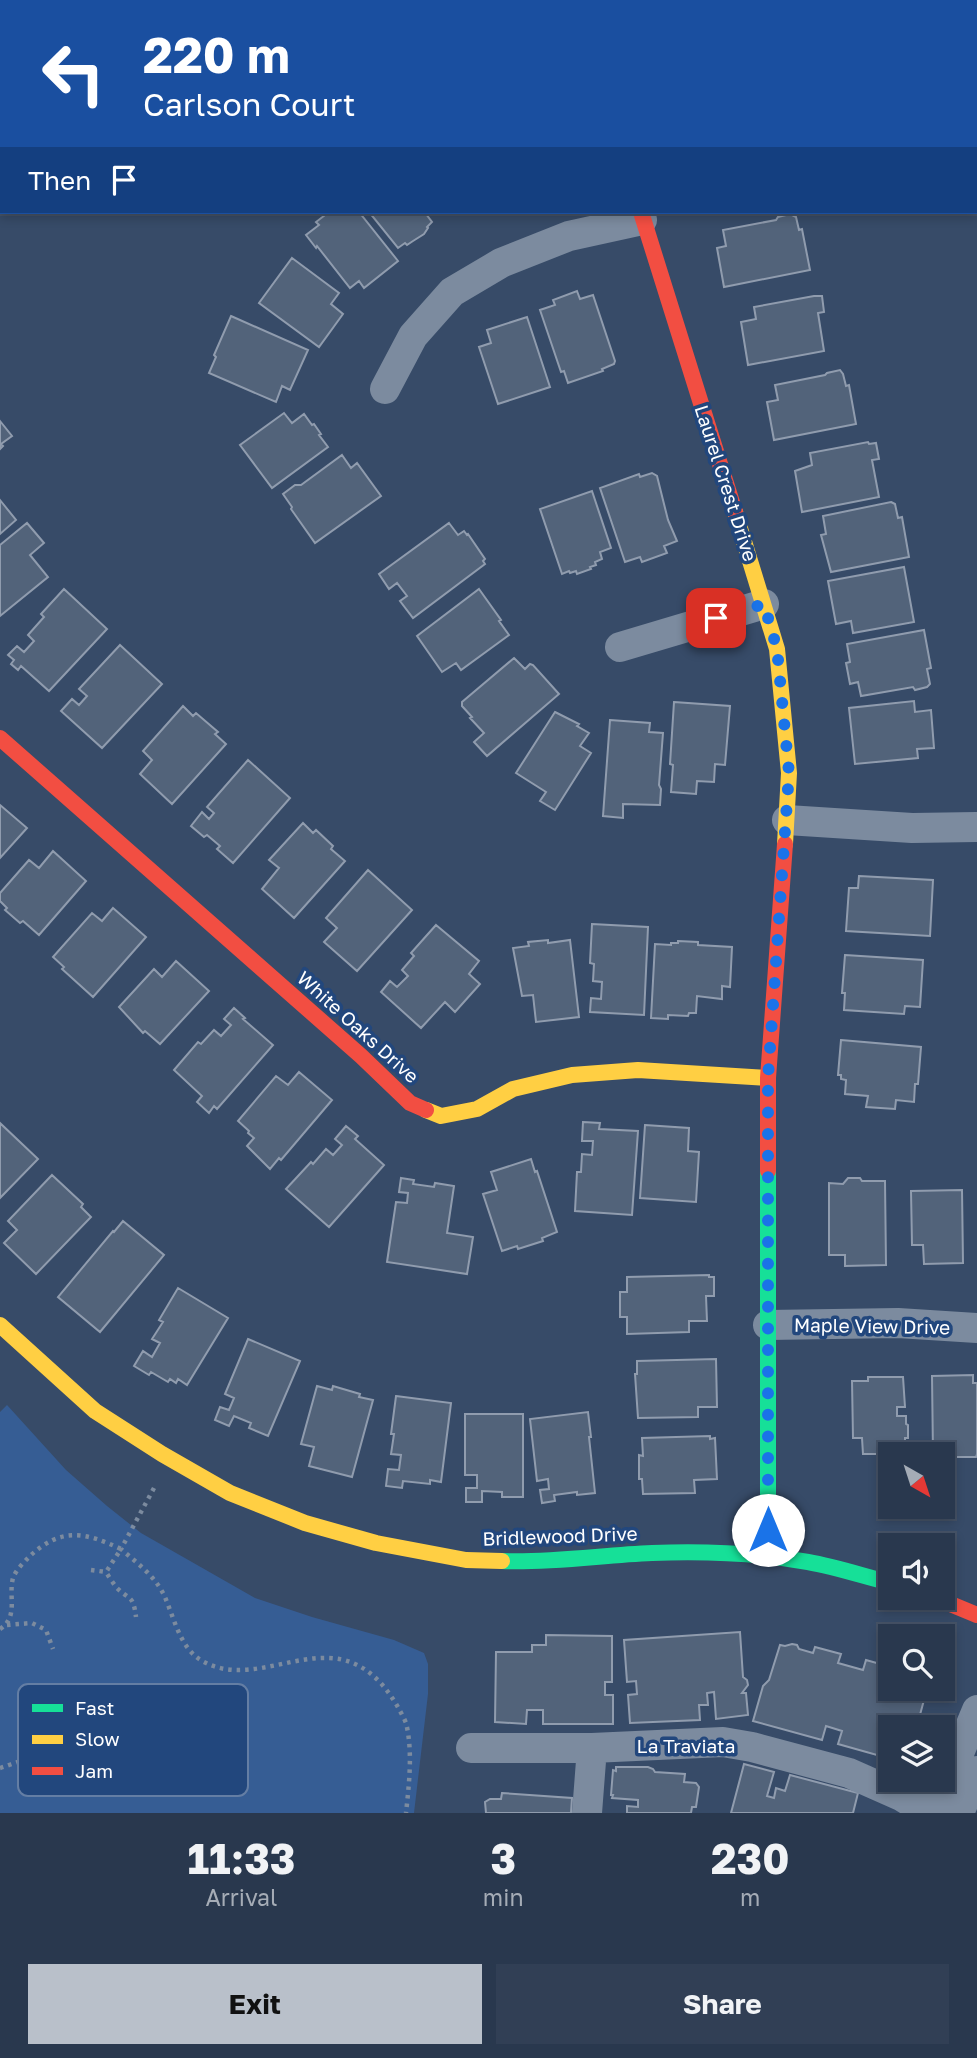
<!DOCTYPE html>
<html lang="en">
<head>
<meta charset="utf-8">
<style>
	:root { --surface:#29384e; --page:#313f55; --text:#f1f3f6; --muted:#a5acb6; --line:#455266; --accent:#b9c0ca }
	body { margin:0; font-family:"Golos Text",sans-serif; background:var(--page); color:var(--text); height:100vh; display:flex; flex-direction:column; font-size:26px; white-space:nowrap }
	* { box-sizing:border-box; margin:0 }
	p { font-size:23px; color:var(--muted) }
	.icon { flex:none; width:38px; height:38px; fill:none; stroke:currentColor; stroke-width:2; stroke-linecap:round; stroke-linejoin:round }
	.map { position:relative; height:1813px; overflow:hidden }
	.sheet { display:flex; flex-direction:column; background:var(--surface); flex:1 }
	.sheet>* { flex:none }
	.banner { position:absolute; left:0px; top:0px; width:978px; height:214px; box-shadow:0 4px 10px #0003,0 0 0 2px var(--line); background:#1a4fa0; color:#fff; overflow:hidden }
	.needle { width:46px; rotate:141deg }
	.buttons { position:absolute; left:878px; top:1442px; display:grid; gap:14px }
	.buttons a { display:grid; place-items:center; width:77px; height:77px; border-radius:0px; background:var(--surface); box-shadow:0 4px 10px #0003,0 0 0 2px var(--line); font-size:35px }
	.pin { position:absolute; display:grid; place-items:center; width:60px; height:60px; color:#fff; margin:-30px; border-radius:14px; box-shadow:0 4px 10px #0006 }
	.me { position:absolute; width:77px; margin:-38px; rotate:0deg; stroke-linejoin:round; filter:drop-shadow(0 0 5px #0008) }
	.turn { display:flex; align-items:center; gap:24px; height:147px; padding:0 28px; font-size:32px }
	.turn .icon { width:91px; height:91px; stroke-width:2.5 }
	.turn b { display:block; font-size:49px; line-height:60px }
	.then { display:flex; align-items:center; height:66px; padding:0 28px; background:#0003; gap:14px; font-size:26px }
	.eta { display:flex; justify-content:space-evenly; align-items:center; height:119px; text-align:center }
	.eta b { font-size:42px; font-weight:700; line-height:49px }
	.button { display:flex; gap:14px; margin-top:auto; padding:14px 28px }
	.button a { flex:1; height:80px; border-radius:0px; background:var(--accent); color:#111; font-size:28px; font-weight:700; line-height:80px; text-align:center }
	.button a+a { background:var(--page); color:var(--text) }
	.map>svg:first-child { display:block }
	.green { fill:#365d94 }
	.building { fill:#52637a; stroke:#909cae; stroke-width:2 }
	.lines { fill:none; stroke-linecap:round; stroke-linejoin:round }
	.path { stroke:#7c8b9f; stroke-width:4.5; stroke-dasharray:3.5 5; stroke-linecap:butt }
	.street { stroke:#7c8b9f; stroke-width:30 }
	.fast { stroke:#16e098; stroke-width:16 }
	.slow { stroke:#ffcf43; stroke-width:16 }
	.jam { stroke:#f24e42; stroke-width:16 }
	.route { stroke:#1a73e8; stroke-width:12; stroke-dasharray:0 21.6 }
	.labels { text-anchor:middle; stroke-width:7; stroke-linejoin:round; paint-order:stroke }
	.street-label { font-size:19px; fill:#fff; stroke:#22477d }
	.key { fill:#22477d; stroke:#647ea4; stroke-width:2 }
	.key-label { font-size:19px; fill:#fff }
</style>
</head>
<body>
<div class="map">
<svg width="977" height="1813" viewBox="0 0 977 1813">
	<rect width="100%" height="100%" fill="#374b68"/>
	<path class="green" d="M7,1405L66,1470L107,1506L141,1533L255,1598L312,1617L394,1640L424,1653L428,1664V1694L414,1813H0V1412Z"/>
	<path class="building" d="M196,0H278L276,2H194Z
		M460,0H537L538,2H460Z
		M673,0H760L761,2H673Z
		M0,8H2V65H0Z
		M329,212H359L398,261L364,288L359,281L350,288L317,246L316,248L306,235L319,225L316,222Z
		M369,212H429L426,214L432,222L427,227L428,228L424,234L413,241L407,245L405,243L398,248Z
		M790,214L796,217L799,230L802,229L810,270L724,287L717,248L726,246L723,230L776,220L778,217Z
		M292,258L339,293L331,304L343,314L319,347L259,303Z
		M577,291L580,299L593,295L615,361L614,364L602,369L603,371L568,383L564,371L561,372L540,310L555,305L553,300Z
		M814,296H822L824,312L818,313L824,351L748,365L741,322L756,319L754,307Z
		M231,316L308,350L290,390L282,386L276,402L209,373L216,357L214,355Z
		M527,317L550,387L498,404L479,347L491,343L487,330Z
		M840,370L843,374L846,386L849,385L856,424L774,440L767,402L778,400L775,385L825,375L827,373Z
		M284,413L292,423L304,414L312,425L314,424L321,434L319,435L328,447L272,488L240,445Z
		M0,421L12,436L1,444L3,446L0,449Z
		M868,442L869,444L876,443L879,459L872,460L879,497L802,512L795,471L812,465L810,453Z
		M342,455L351,468L357,463L381,496L315,543L291,509L292,507L283,494L295,485H301Z
		M652,473L657,476L668,520L677,541L664,546L667,553L642,562L640,557L625,562L600,488L639,474L640,477Z
		M592,491L611,548L600,552L602,559L595,562L596,565L590,567L591,569L577,574L576,571L570,573L569,571L562,574L540,509Z
		M0,500L16,520L0,534Z
		M891,502L895,504L898,518L902,517L909,557L831,572L821,535L826,534L823,516Z
		M27,523L44,543L30,555L48,577L0,616V545Z
		M449,523L458,535L464,531L467,535L468,534L485,559L483,561L485,564L413,618L400,601L407,596L397,583L389,589L379,574Z
		M904,567L914,622L853,633L851,621L836,624L828,581Z
		M64,589L107,629L49,691L21,666L18,670L11,664L14,660L8,655L17,646L24,652L34,641L28,635L44,617L41,614Z
		M479,589L501,620L499,621L509,635L461,670L456,663L442,672L417,636Z
		M924,630L931,668L927,669L930,684L927,687L915,690L913,687L861,696L858,682L850,684L846,663L850,662L847,644Z
		M120,645L162,684L102,748L61,711L72,699L79,705L87,696L79,689Z
		M514,658L525,669L530,664L533,665L559,694L487,756L474,742L484,733L470,718L472,717L462,706V702Z
		M914,701L915,712L931,710L934,748L917,749L918,758L855,764L849,708Z
		M674,702L730,706L725,765L715,764L714,782L697,781L696,794L671,792L673,765L670,764Z
		M183,706L193,716L196,713L218,732L215,734L226,744L172,804L140,774L152,760L143,751Z
		M555,712L579,724L577,726L589,733L580,746L591,753L555,810L540,801L546,792L516,773Z
		M610,720L650,723L649,732L663,733L659,785L661,789L660,805L623,804V818L603,816Z
		M248,760L290,798L233,863L217,849L220,846L207,835L204,837L191,826L202,812L209,819L214,813L207,807Z
		M0,805L27,828L0,858Z
		M303,823L313,833L316,830L333,846L331,849L345,861L294,918L262,889L279,868L269,860Z
		M53,851L86,881L39,935L23,921L20,923L5,910L7,908L0,901V893L29,860L39,868Z
		M368,870L412,910L357,971L324,942L337,928L326,918Z
		M859,876L933,880L930,936L846,931L849,888H858Z
		M113,908L146,937L93,997L62,969L64,967L53,957L92,913L102,921Z
		M592,924L648,927L644,1015L590,1012L591,998L601,999L602,982L593,981L594,964L590,963Z
		M436,925L479,961L469,974L480,984L455,1012L445,1002L421,1028L381,992L390,981L397,987L408,976L402,970L414,956L411,953Z
		M548,940V943L570,940L579,1017L536,1022L533,995L522,996L513,948L529,946L528,942Z
		M678,941L698,942V945L732,947L730,987L722,986V999L697,996L696,1013H689L688,1016L668,1015V1019L651,1018L655,944L671,945V943H678Z
		M845,955L923,960L920,1007L905,1006L904,1014L844,1010L845,993H842Z
		M176,961L209,991L160,1044L145,1031L143,1033L119,1007L154,969L162,977Z
		M234,1008L245,1018L243,1019L273,1045L217,1109L214,1106L209,1113L197,1102L202,1096L174,1070L198,1042L201,1044L214,1030L221,1036L231,1025L224,1019Z
		M841,1040L921,1047L918,1084H915L914,1102L896,1100L895,1109L866,1107L868,1096L845,1094L846,1080L841,1079V1075H838Z
		M299,1072L332,1100L281,1160L279,1158L270,1169L247,1146L254,1138L248,1133L249,1131L238,1121L276,1076L288,1085Z
		M583,1122L600,1123L599,1129L638,1131L632,1215L575,1211L577,1172H581L582,1154L592,1155L593,1141H582Z
		M0,1123L38,1159L0,1198Z
		M645,1125L689,1128L688,1151L699,1152L696,1202L640,1198Z
		M346,1126L358,1136L355,1139L384,1165L329,1227L286,1189L311,1162L313,1164L326,1149L333,1155L342,1145L335,1139Z
		M531,1159L535,1172L537,1171L557,1232L542,1238L543,1241L518,1249L517,1246L502,1251L483,1194L497,1190L491,1172Z
		M52,1175L83,1204L81,1207L91,1217L36,1274L4,1243L17,1230L8,1221Z
		M401,1178L414,1180L413,1184L434,1187L435,1183L454,1186L447,1233L473,1237L467,1274L387,1262L396,1202L407,1203L408,1193L399,1192Z
		M848,1178H860L862,1181H885L886,1265L845,1266V1255H829V1183L843,1184Z
		M962,1190L963,1263L924,1264L923,1245H912L911,1191Z
		M123,1221L164,1255L100,1332L58,1297L113,1231L114,1232Z
		M709,1275V1277H714V1296H706L707,1321H689V1332L627,1334V1317H620V1292H627V1277Z
		M178,1288L228,1318L187,1385L178,1379L176,1383L170,1379L168,1382L151,1372L149,1375L134,1366L143,1351L152,1357L160,1343L152,1339L163,1322L159,1320Z
		M248,1339L300,1361L268,1436L249,1428L251,1423L234,1416L229,1426L215,1420L220,1407L229,1410L234,1398L225,1394Z
		M716,1359L717,1407H698V1417L638,1418L635,1374H637V1361Z
		M973,1375V1383H977V1454L976,1457H943V1454H933L932,1376Z
		M868,1377H903L905,1407H897V1416H906V1424L908,1425V1438H905V1454H863L862,1438H853L852,1381H868Z
		M317,1386L332,1390L333,1386L360,1394L359,1397L373,1400L352,1477L309,1466L314,1447L301,1444Z
		M396,1396L451,1403L441,1482L430,1480V1484L403,1481L402,1488L386,1486L388,1469L399,1470L401,1455L391,1454L394,1434H391Z
		M588,1412L591,1437H589L595,1493L577,1495V1492L554,1495L555,1501L542,1503L540,1490L549,1489L548,1479L537,1481L530,1419Z
		M465,1414H523V1497H502V1492L482,1491V1502H466V1488H477V1475H465Z
		M710,1436V1439L715,1438L717,1479L694,1480L695,1493L643,1494L642,1479H639V1455L643,1456L642,1438Z
		M740,1632L743,1677L747,1680L748,1685L742,1693H746L748,1715L716,1719L714,1692L707,1693L708,1705H699L700,1720L630,1723L628,1695L637,1694L636,1681L627,1682L624,1640Z
		M546,1635L612,1636V1682H605V1695H613V1724H543V1710H527L526,1724L495,1722L496,1652H532V1645H546Z
		M792,1644L797,1645L799,1649L813,1653L815,1647L841,1654L838,1663L863,1670L866,1660L891,1667V1689H927L918,1722L909,1720L907,1727H891V1759L838,1744L842,1731L826,1726L822,1740L753,1721L763,1686L769,1680L780,1645L785,1646Z
		M744,1764L774,1772L767,1796L774,1798L776,1788L785,1791L790,1775L858,1793L853,1813H731Z
		M616,1767H648L653,1769L655,1772L685,1774L684,1782L696,1783L699,1787L696,1807H692L691,1813H627V1806L638,1807V1800L612,1798L613,1795H611L613,1770L616,1771Z
		M502,1793L572,1798L571,1813H486L485,1802L490,1799H501Z"/>
	<g class="lines">
		<path class="path" d="M154,1488L121,1549C137,1563 154,1575 164,1595C174,1617 180,1650 204,1662C244,1683 288,1656 329,1658C362,1659 384,1682 399,1709C401,1713 404,1718 406,1723C413,1751 409,1785 406,1813
			M91,1570L106,1572
			M7,1625L32,1623L46,1630L53,1649
			M0,1629C19,1617 8,1596 13,1578C16,1570 24,1562 30,1556C61,1527 85,1532 121,1549L106,1572C109,1577 113,1583 117,1588C130,1601 133,1594 136,1617
			M0,1768C7,1766 14,1763 21,1761C35,1759 49,1767 64,1763C84,1758 98,1742 117,1734"/>
		<path class="street" d="M601,0L602,2
			M385,389L413,336L452,292L501,263L569,236L642,220
			M620,647L764,604
			M787,820L912,828L977,827
			M768,1325L898,1323L977,1328
			M471,1748H592L723,1742L752,1747L849,1773L901,1796L929,1813
			M587,1813L592,1748
			M934,1813L977,1710
			M959,1813L977,1771"/>
		<path class="fast" d="M768,1171V1556
			M502,1561C552,1563 602,1555 652,1553C704,1551 757,1553 808,1562C836,1567 863,1576 891,1583"/>
		<path class="slow" d="M735,512L777,649L789,773L785,844
			M426,1110L441,1116L477,1109L513,1089L572,1075L638,1070L768,1078
			M0,1325L95,1411L162,1454L230,1493L305,1523L376,1543L466,1560L502,1561"/>
		<path class="jam" d="M641,212L735,512
			M0,738L361,1056L410,1103L426,1110
			M768,1171V1078L785,844
			M936,1598L977,1615"/>
	</g>
	<g class="lines">
		<path class="route" d="M716,618L764,604L777,649L789,773L768,1078V1530"/>
	</g>
	<g class="labels">
		<g class="street-label">
			<text transform="translate(726 483) rotate(72)" y="7">Laurel Crest Drive</text>
			<text transform="translate(358 1027) rotate(42)" y="7">White Oaks Drive</text>
			<text transform="translate(872 1326) rotate(1)" y="7">Maple View Drive</text>
			<text transform="translate(560 1536) rotate(-2)" y="7">Bridlewood Drive</text>
			<text x="686" y="1753">La Traviata</text>
		</g>
	</g>
	<rect x="18" y="1684" width="230" height="112" rx="10" class="key"/>
	<rect x="32" y="1704" width="31" height="8" fill="#16e098"/>
	<rect x="32" y="1735" width="31" height="9" fill="#ffcf43"/>
	<rect x="32" y="1767" width="31" height="8" fill="#f24e42"/>
	<g class="key-label">
		<text x="75" y="1715">Fast</text>
		<text x="75" y="1746">Slow</text>
		<text x="75" y="1778">Jam</text>
	</g>
</svg>
<div class="buttons">
<a><svg class="needle" viewBox="-14 -14 28 28"><path d="M0-13l5 13h-10z" fill="#e53935"/><path d="M0 13l5-13h-10z" fill="#a5acb6"/></svg></a>
<a><svg class="icon" aria-label="sound" viewBox="0 0 24 24"><path d="M4 9h4l5-4v14l-5-4H4zM17 9q2 3 0 6"/></svg></a>
<a><svg class="icon" aria-label="search" viewBox="0 0 24 24"><circle cx="10" cy="10" r="6"/><path d="M15 15l6 6"/></svg></a>
<a><svg class="icon" aria-label="layers" viewBox="0 0 24 24"><path d="M12 4l9 5-9 5-9-5zM3 14l9 5 9-5"/></svg></a>
</div>
<div class="pin" style="left:716px;top:618px;background:#d93025"><svg class="icon" aria-label="arrive" viewBox="0 0 24 24"><path d="M6 21V4h12l-3 4 3 4H6"/></svg></div>
<svg class="me" style="left:768px;top:1530px" viewBox="-20 -20 40 40"><circle r="19" fill="#fff"/><path d="M0-13L10 11 0 6-10 11z" fill="#1a73e8"/></svg>
<div class="banner">
<div class="turn"><svg class="icon" aria-label="left" viewBox="0 0 24 24"><path d="M17 20v-9H6M10 6l-5 5 5 5"/></svg><div><b>220 m</b>Carlson Court</div></div>
<div class="then">Then<svg class="icon" aria-label="arrive" viewBox="0 0 24 24"><path d="M6 21V4h12l-3 4 3 4H6"/></svg></div>
</div>
</div>
<section class="sheet">
<div class="eta">
<div><b>11:33</b><p>Arrival</p></div>
<div><b>3</b><p>min</p></div>
<div><b>230</b><p>m</p></div>
</div>
<div class="button"><a>Exit</a><a>Share</a></div>
</section>
</body>
</html>
